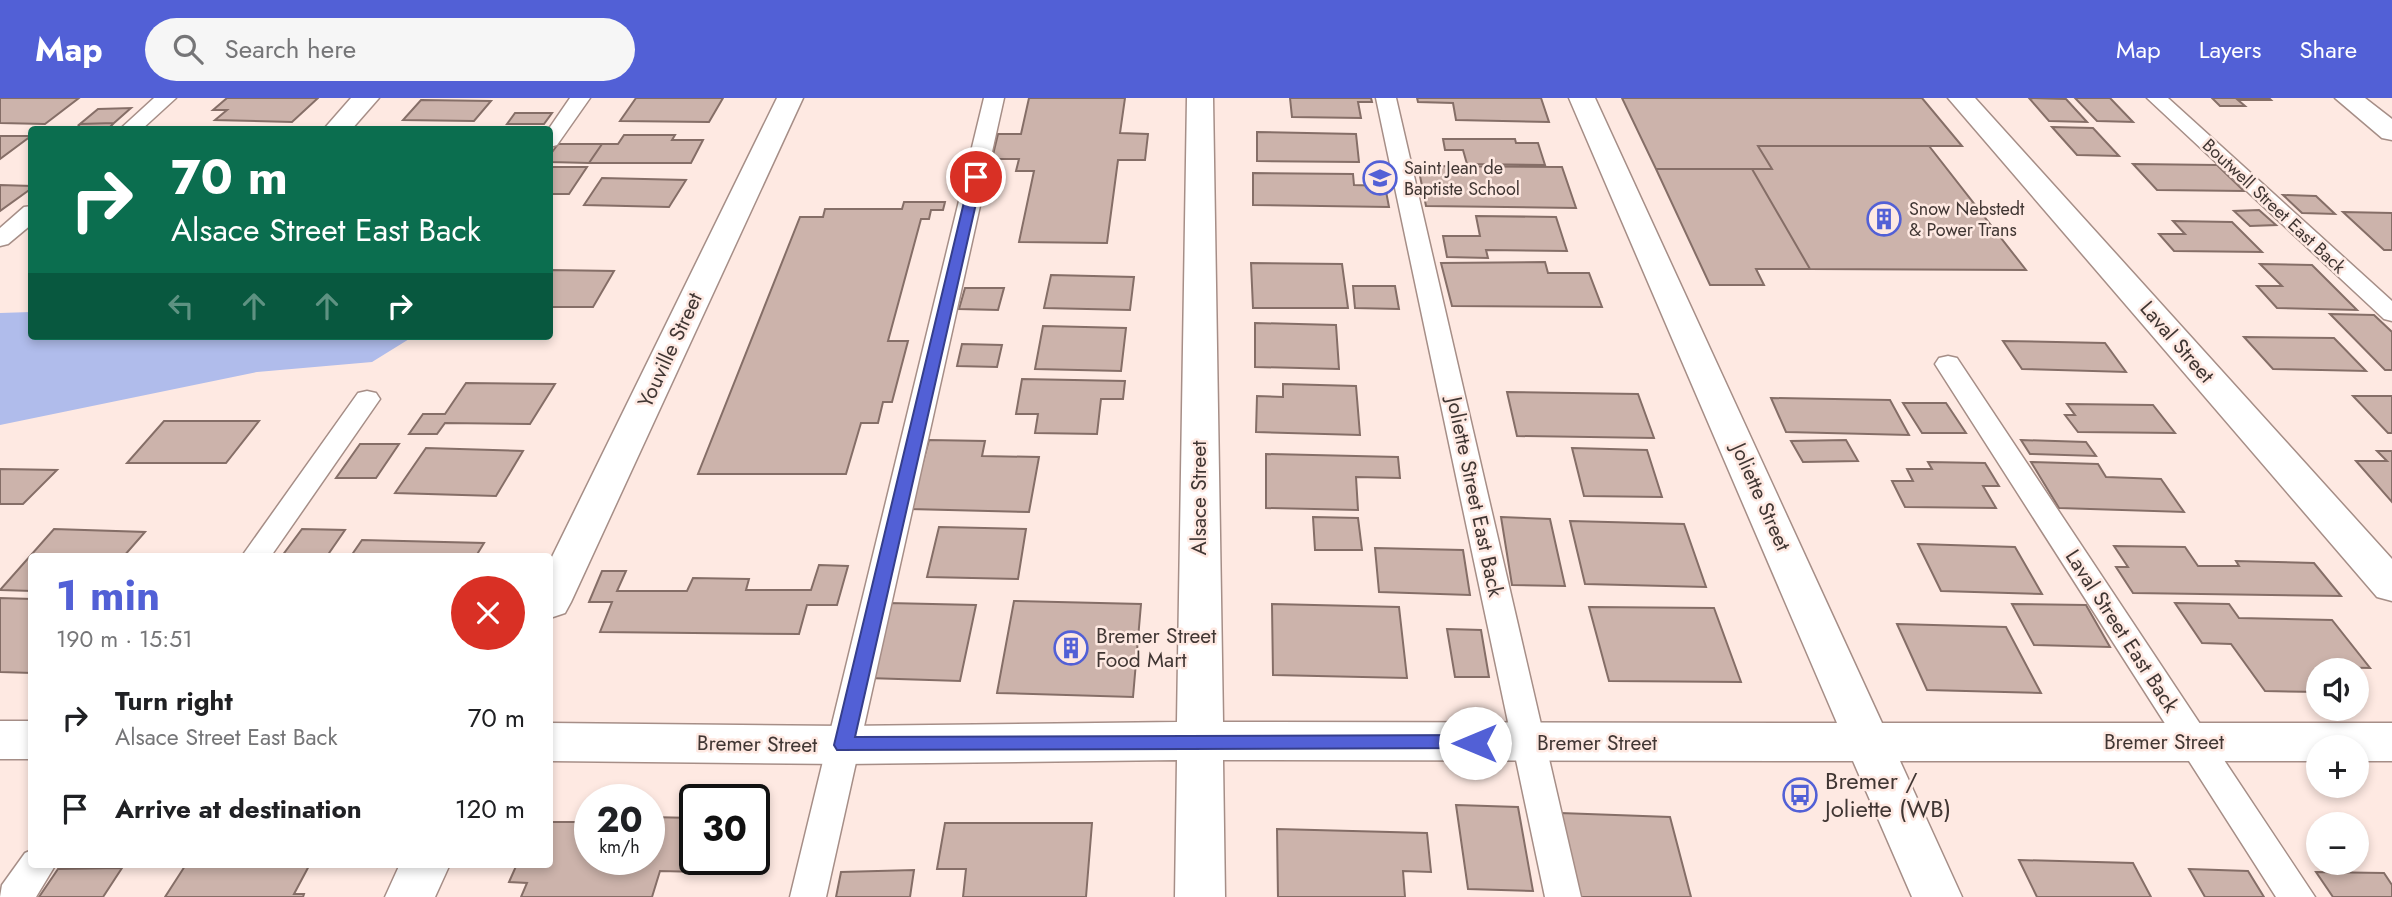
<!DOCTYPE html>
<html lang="en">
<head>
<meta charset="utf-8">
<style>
	:root { --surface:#fff; --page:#f6f6f6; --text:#202124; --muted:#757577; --accent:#5260d6 }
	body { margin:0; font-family:Jost,sans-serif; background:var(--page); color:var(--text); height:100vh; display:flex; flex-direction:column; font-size:26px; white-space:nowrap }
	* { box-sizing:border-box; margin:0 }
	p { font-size:23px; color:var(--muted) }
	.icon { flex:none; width:38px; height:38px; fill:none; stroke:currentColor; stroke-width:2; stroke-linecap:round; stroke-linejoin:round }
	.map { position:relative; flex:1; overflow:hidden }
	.drawer { position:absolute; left:28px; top:455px; width:525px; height:315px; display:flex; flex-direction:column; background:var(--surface); border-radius:7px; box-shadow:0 4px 10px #0003 }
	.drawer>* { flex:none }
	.guide { position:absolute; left:28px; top:28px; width:525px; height:214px; border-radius:7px; box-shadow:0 4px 10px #0003; background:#0b6e4f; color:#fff; overflow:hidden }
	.buttons { position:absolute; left:2306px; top:560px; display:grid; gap:14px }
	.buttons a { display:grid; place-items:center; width:63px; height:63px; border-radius:50%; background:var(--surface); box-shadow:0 4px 10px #0003; font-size:35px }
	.speed { position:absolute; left:574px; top:686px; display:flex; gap:14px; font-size:35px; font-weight:700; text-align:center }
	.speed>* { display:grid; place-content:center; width:91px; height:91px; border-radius:50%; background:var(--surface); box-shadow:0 4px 10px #0003; line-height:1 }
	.speed small { font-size:18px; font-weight:400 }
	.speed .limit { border:4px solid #111; border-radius:10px; background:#fff; color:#111 }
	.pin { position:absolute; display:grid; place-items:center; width:60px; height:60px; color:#fff; margin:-30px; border:4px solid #fff; border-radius:50%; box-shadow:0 2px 7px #0007 }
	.me { position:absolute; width:77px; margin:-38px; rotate:270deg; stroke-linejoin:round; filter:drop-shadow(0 0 5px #0008) }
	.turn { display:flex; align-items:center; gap:24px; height:147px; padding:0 28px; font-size:32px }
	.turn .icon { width:91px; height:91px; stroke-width:2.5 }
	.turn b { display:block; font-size:49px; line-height:60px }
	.lanes { display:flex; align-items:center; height:66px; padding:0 28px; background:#0003; justify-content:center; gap:35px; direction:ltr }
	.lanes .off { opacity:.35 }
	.round { display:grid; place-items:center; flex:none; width:74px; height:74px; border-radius:37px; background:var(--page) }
	.headline { display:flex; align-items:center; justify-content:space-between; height:119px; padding:0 28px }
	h1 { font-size:42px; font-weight:700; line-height:52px; color:var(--accent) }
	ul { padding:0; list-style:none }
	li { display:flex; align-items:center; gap:21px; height:91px; padding:0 28px }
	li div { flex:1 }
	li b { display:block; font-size:26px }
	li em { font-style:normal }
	header { display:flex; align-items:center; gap:42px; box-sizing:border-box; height:98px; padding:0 35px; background:var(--accent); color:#fff }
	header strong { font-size:33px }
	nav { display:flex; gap:38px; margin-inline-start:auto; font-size:24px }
	.search { width:490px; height:63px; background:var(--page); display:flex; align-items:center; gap:18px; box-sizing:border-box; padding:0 24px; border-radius:38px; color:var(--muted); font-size:26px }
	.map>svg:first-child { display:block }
	.green { fill:#b0bceb }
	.building { fill:#ccb3ab; stroke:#856e67; stroke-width:2 }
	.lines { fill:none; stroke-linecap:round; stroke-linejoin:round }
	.lane-casing { stroke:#a68e87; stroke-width:3 }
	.street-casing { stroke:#a68e87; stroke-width:3 }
	.lane { fill:#fff; fill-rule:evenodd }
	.street { fill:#fff; fill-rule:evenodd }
	.route { fill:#5260d6; stroke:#353e8b; stroke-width:2 }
	.labels { text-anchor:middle; stroke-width:5; stroke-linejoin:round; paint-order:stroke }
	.far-poi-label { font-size:18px; fill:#403633; stroke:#fee9e2; text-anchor:start }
	.far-street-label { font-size:18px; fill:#403633; stroke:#fee9e2 }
	.street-label { font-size:21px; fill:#403633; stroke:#fee9e2 }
	.poi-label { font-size:21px; fill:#403633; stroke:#fee9e2; text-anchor:start }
	.near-poi-label { font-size:24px; fill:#403633; stroke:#fee9e2; text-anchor:start }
</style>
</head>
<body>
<header>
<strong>Map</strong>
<div class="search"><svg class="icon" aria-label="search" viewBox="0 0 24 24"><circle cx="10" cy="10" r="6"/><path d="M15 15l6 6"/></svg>Search here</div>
<nav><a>Map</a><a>Layers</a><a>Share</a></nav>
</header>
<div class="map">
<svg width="2392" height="799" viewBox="0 0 2392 799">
	<rect width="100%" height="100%" fill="#fee9e2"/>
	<path class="green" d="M31,214L32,238H414L372,264L257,274L0,327V215Z"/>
	<path class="building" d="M0,0H79L45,26L0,25Z
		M227,0H318L292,24L215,22L227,12H213Z
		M636,0H723L709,24L620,23Z
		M1029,0H1125L1120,35L1148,36L1145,62H1118L1107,145L1019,144L1034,73H1016L1019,61H992L998,36H1021Z
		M1290,0H1371L1372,4H1358L1361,20L1292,19Z
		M1417,0H1541L1549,24L1456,22L1453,5L1418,4Z
		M1622,0H1922L1962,48H1758L1772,71H1656Z
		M2029,0L2066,1L2087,24L2049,23Z
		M2075,0H2110L2133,24L2097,23Z
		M2212,0H2269L2271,2H2238L2245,8H2220Z
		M421,2L491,3L474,23L403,22Z
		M131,10L114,25L80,26L98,11Z
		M515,15H552L544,26H507Z
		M114,25L107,32H75L80,26Z
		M2052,29L2093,30L2119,58L2077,57Z
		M1257,34L1356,36L1359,64L1257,63Z
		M624,37H675L672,42H703L691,65H589L602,46H618Z
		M0,38H31L0,61Z
		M1443,41H1515L1516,45H1538L1545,67L1467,66L1463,52H1445Z
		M558,46H602L589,65L550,64V57Z
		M1758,48H1929L2026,172L1810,171L1752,71H1772Z
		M2133,66L2217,67L2244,93L2157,92Z
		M1418,68L1562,69L1576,110L1426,108Z
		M550,69H587L569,96H550Z
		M1656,71H1752L1810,171H1756L1764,187H1710Z
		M1253,75L1353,76L1354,87L1385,88L1389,109L1253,107Z
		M602,80L686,82L669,109L584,107Z
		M0,87L32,88V90L0,113Z
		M2283,97L2316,98L2335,116L2302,115Z
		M904,104H945L943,112H931L929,121H921L888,243H908L892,304H883L878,325H861L846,376H698L800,119H823L825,111H902Z
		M2259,112L2276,127L2250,128L2234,113Z
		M2343,114L2392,115V152H2384Z
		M1476,118L1556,119L1567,153L1486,152L1488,160L1447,159L1443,138H1480Z
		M2173,123L2232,124L2262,154L2174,153L2159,136H2185Z
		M1545,164L1548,175H1589L1602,209L1452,208L1441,165Z
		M1251,165L1342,166L1348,210H1253Z
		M2260,166L2312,167L2357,212L2277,210L2257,188H2282Z
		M550,172L614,173L593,209H550Z
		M1051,177L1134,179L1130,212L1044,210Z
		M1353,188H1395L1399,211L1355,210Z
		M965,190H1004L998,212L959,211Z
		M2330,216L2374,217L2392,234V272H2385Z
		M1255,225L1336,227L1339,271L1255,269Z
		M1043,228L1126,230L1121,273L1035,271Z
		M2244,239L2334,240L2366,273L2273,271Z
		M2003,243L2105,245L2126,274L2022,271Z
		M962,246L1002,247L997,269L957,268Z
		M1022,281L1125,283L1123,301H1101L1097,336L1035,335L1038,316H1016Z
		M466,285L555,286L530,326L445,325L437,336H409L423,316H445Z
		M1283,286L1356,288L1360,337L1256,334L1257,298L1283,299Z
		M1507,294L1638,296L1654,340L1517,338Z
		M2353,298H2392V335H2388Z
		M1771,300L1890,302L1909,337L1786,334Z
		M1903,305H1946L1966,335H1922Z
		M2067,306L2153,307L2175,335L2078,334L2065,317H2075Z
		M164,323H259L226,365H127Z
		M929,342L985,343L982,358L1039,359L1029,414L910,411Z
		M1846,342L1858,363L1803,364L1791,343Z
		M2021,342L2086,344L2096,358L2030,356Z
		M360,346H399L376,380H336Z
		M426,350L523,353L496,398L395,395Z
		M1572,350L1647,352L1662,399L1584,398Z
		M2377,353H2392V404L2356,363H2387Z
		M1266,356L1398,359L1400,380L1356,379L1358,412L1266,410Z
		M1928,364L1985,365L1999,388H1983L1996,410L1905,409L1892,383H1913L1907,371H1932Z
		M2031,364L2098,366L2106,379L2161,381L2184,414L2059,410Z
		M0,371L57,372L23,406H0Z
		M1313,419L1358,420L1362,452H1315Z
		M1501,419L1550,421L1565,488L1512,487Z
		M1570,423L1684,426L1706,489L1585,486Z
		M939,429L1026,431L1018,481L927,479Z
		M54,431L145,434L124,458H32V493L0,492Z
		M302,431L345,432L327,458H282Z
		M362,442L484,445L476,458H351Z
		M1918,446L2015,449L2042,496L1941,493Z
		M2114,448L2185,449L2198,468H2239L2236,463L2314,465L2341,498L2133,495L2116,469H2128Z
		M1375,450L1463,452L1470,497L1379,494Z
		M819,467L848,468L837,507H807L799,536L600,534L612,504H589L602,473H626L617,493H687L693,480L749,481L746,492H811Z
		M0,500L32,501V575L0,574Z
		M1014,503L1141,506L1133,599L997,595Z
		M888,505L976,507L960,583L868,580Z
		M2175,505L2229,506L2239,520L2332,522L2370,570L2320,569L2323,572H2319V594L2265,593L2231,546L2202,545Z
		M1272,506L1399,509L1407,580L1273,577Z
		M2012,506L2086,507L2110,549L2034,547Z
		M1589,509L1714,510L1741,584L1609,583Z
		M1897,526L2006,529L2041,595L1927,592Z
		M1447,531L1481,532L1489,579H1455Z
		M1456,707L1518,709L1533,793L1468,791Z
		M1560,715L1670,719L1691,799H1575Z
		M649,719L695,720V761H704L700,774L660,773L652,799H521L527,785L509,784L517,766H550L551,724H590V761H649Z
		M945,725H1092L1086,799H963L966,771H937Z
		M1277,731L1427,735L1431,774L1403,773L1405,799H1278Z
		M2019,762L2133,765L2151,799H2037Z
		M156,766H310L294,796H304L303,799H165L185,768Z
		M122,770L103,799H39L58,771Z
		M2189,771L2248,773L2264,799H2205Z
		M914,772L910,799H836L841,774Z
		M2316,774L2384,775L2392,787V799H2333Z"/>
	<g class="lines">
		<defs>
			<path id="lane" d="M154,0H176L141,32H119Z
				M570,0H590L557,47L550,49L548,32Z
				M984,0H1004L826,799H790Z
				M1376,0H1396L1581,799H1545Z
				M2147,0H2168L2392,203V223L2384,221Z
				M32,108V126L8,146L0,148V130L24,109Z
				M1948,258L1957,260L2315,799H2276L1935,266L1939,260Z
				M367,293L376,295L380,301L271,458H242L358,295Z
				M32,752V766H56L36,799H0L2,787L25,755Z"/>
			<path id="street" d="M351,0H379L351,32H323Z
				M777,0H803L571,504L565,515L550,520V463Z
				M1187,0H1213L1223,624L1837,625L1569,0H1595L1882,625H2392V663H2357V649H2319V663H1900L1962,799H1912L1853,663L1223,662L1225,799H1175L1177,662L844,666L550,663V625L844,628L1177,624Z
				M1948,0H1975L2392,461V503L2377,499Z
				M2335,0H2365L2392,21V42L2382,40Z
				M0,623H32V661H0Z
				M400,766H450L435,799H385Z"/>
		</defs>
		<use href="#lane" class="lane-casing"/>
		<use href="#street" class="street-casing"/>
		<use href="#lane" class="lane"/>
		<use href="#street" class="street"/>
	</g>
	<path class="route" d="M976,76L982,79L855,639L1475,637L1481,639L1484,645L1481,650L837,652L834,647L970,79Z"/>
	<defs>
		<symbol id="school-ring" viewBox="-11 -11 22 22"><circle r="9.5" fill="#fee9e2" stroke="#5260d6" stroke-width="1.5"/><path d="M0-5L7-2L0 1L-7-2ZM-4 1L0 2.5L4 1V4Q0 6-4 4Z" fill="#5260d6"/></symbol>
		<symbol id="building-ring" viewBox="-11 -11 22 22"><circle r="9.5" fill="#fee9e2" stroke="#5260d6" stroke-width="1.5"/><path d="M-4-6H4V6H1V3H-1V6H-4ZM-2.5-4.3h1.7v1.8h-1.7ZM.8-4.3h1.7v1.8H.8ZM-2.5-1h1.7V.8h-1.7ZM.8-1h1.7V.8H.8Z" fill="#5260d6"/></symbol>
		<symbol id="bus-ring" viewBox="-11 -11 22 22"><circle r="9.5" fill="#fee9e2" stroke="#5260d6" stroke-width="1.5"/><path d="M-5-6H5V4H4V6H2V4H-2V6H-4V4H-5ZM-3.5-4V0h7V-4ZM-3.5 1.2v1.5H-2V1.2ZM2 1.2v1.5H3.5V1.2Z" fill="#5260d6"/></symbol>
	</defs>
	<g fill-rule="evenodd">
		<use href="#school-ring" x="1361" y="61" width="38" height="38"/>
		<use href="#building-ring" x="1865" y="102" width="38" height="38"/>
		<use href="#building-ring" x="1052" y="531" width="38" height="38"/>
		<use href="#bus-ring" x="1781" y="678" width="38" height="38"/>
	</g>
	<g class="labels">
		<g class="far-poi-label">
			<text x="1404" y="76">Saint Jean de<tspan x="1404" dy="21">Baptiste School</tspan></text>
			<text x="1909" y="117">Snow Nebstedt<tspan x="1909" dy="21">&amp; Power Trans</tspan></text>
		</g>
		<g class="far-street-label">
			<text transform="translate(2274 108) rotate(43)" y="6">Boutwell Street East Back</text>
		</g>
		<g class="street-label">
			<text transform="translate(2177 244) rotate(49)" y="7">Laval Street</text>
			<text transform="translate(670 252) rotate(-65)" y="7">Youville Street</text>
			<text transform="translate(1475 399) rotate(78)" y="7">Joliette Street East Back</text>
			<text transform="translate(1761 399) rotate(66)" y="7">Joliette Street</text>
			<text transform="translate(1199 400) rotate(-90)" y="7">Alsace Street</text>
			<text transform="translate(2122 533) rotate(57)" y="7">Laval Street East Back</text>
			<text x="2164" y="651">Bremer Street</text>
			<text x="1597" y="652">Bremer Street</text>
			<text transform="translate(757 646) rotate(1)" y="7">Bremer Street</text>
		</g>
		<g class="poi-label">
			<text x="1096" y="545">Bremer Street<tspan x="1096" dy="24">Food Mart</tspan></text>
		</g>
		<g class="near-poi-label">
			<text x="1825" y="691">Bremer /<tspan x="1825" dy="28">Joliette (WB)</tspan></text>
		</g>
	</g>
</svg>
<div class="buttons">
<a><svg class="icon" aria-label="sound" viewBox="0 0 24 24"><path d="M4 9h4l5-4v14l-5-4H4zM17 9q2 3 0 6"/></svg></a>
<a>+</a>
<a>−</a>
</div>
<div class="speed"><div>20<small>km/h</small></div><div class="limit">30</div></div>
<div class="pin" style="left:976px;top:79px;background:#d93025"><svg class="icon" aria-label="arrive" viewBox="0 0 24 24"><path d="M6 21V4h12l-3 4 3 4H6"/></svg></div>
<svg class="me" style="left:1475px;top:645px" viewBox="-20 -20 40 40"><circle r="19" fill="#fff"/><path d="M0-13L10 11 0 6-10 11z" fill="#5260d6"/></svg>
<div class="guide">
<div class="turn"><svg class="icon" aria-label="right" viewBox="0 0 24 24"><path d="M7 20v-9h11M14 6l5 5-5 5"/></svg><div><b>70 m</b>Alsace Street East Back</div></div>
<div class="lanes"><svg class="icon off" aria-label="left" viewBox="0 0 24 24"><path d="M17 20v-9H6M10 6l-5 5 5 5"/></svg><svg class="icon off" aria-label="ahead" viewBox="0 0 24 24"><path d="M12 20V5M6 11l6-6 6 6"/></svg><svg class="icon off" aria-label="ahead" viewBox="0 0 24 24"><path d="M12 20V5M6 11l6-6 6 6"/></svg><svg class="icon" aria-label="right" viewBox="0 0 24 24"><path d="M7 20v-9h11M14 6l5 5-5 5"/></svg></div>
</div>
<section class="drawer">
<div class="headline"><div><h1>1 min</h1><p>190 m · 15:51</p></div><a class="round" style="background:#d93025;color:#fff"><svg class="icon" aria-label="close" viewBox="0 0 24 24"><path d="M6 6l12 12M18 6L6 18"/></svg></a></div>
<ul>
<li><svg class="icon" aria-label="right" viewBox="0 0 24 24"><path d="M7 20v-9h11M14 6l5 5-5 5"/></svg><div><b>Turn right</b><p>Alsace Street East Back</p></div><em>70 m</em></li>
<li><svg class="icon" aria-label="arrive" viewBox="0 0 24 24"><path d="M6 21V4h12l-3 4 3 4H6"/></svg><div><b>Arrive at destination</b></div><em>120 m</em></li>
</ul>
</section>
</div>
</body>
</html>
